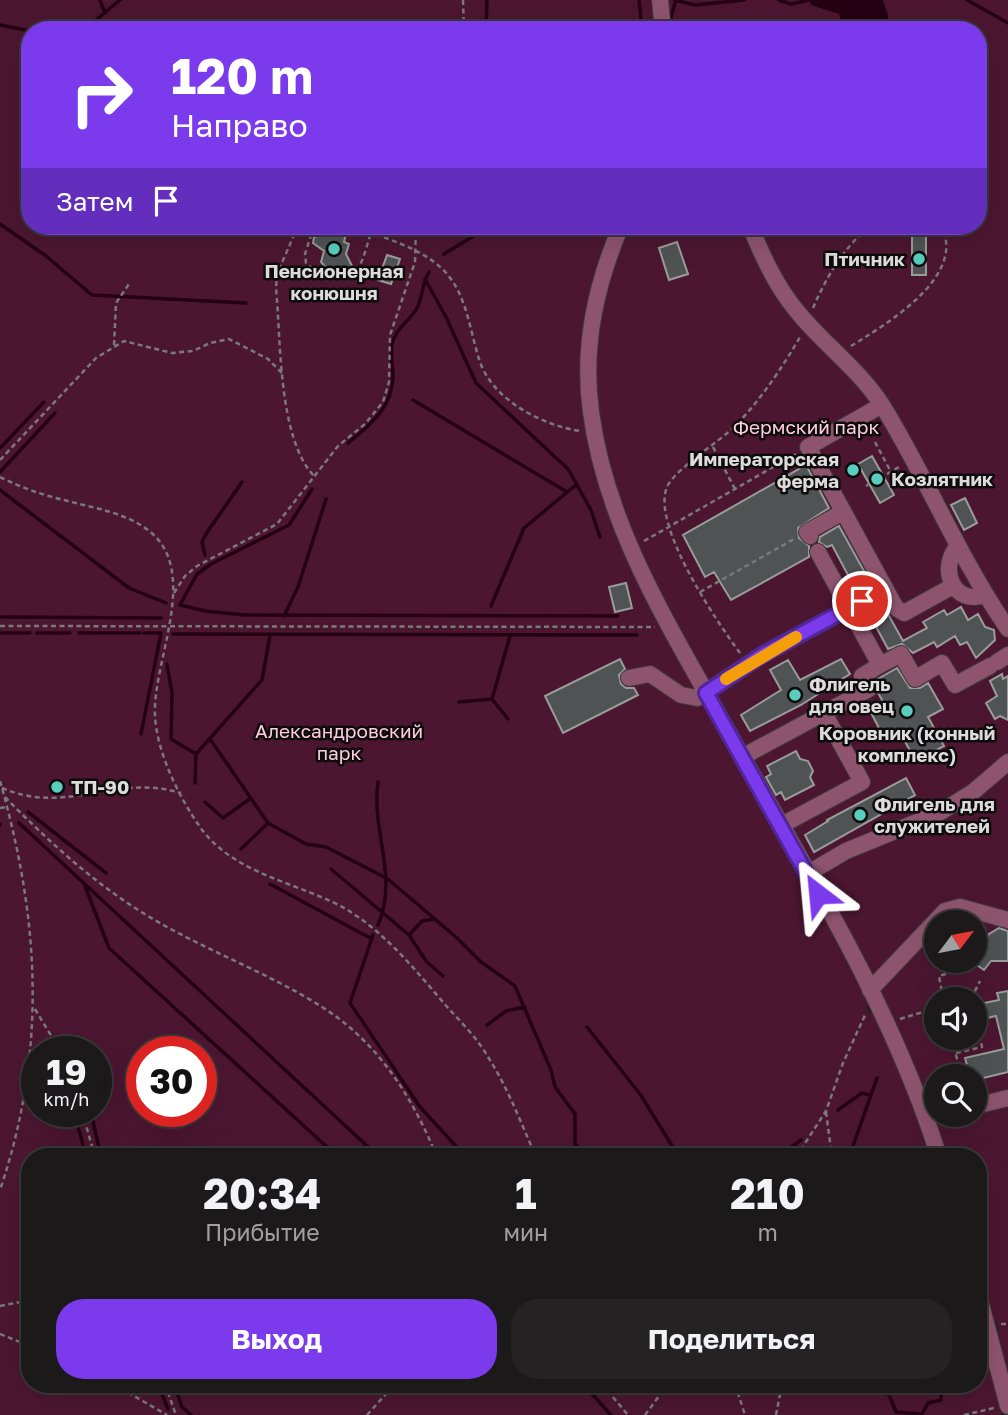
<!DOCTYPE html>
<html lang="ru">
<head>
<meta charset="utf-8">
<style>
	:root { --surface:#1b191a; --page:#242223; --text:#f1f3f6; --muted:#a0a0a2; --line:#393839; --accent:#7c3aed }
	body { margin:0; font-family:"Golos Text",sans-serif; background:var(--page); color:var(--text); height:100vh; display:flex; flex-direction:column; font-size:26px; white-space:nowrap }
	* { box-sizing:border-box; margin:0 }
	p { font-size:23px; color:var(--muted) }
	.icon { flex:none; width:38px; height:38px; fill:none; stroke:currentColor; stroke-width:2; stroke-linecap:round; stroke-linejoin:round }
	.map { position:relative; flex:1; overflow:hidden }
	.sheet { position:absolute; left:21px; top:1148px; width:966px; height:245px; display:flex; flex-direction:column; background:var(--surface); border-radius:28px; box-shadow:0 7px 28px #0002,0 0 0 2px var(--line) }
	.sheet>* { flex:none }
	.banner { position:absolute; left:21px; top:21px; width:966px; height:214px; border-radius:28px; box-shadow:0 7px 28px #0002,0 0 0 2px var(--line); background:#7c3aed; color:#fff; overflow:hidden }
	.needle { width:46px; rotate:58deg }
	.fabs { position:absolute; left:924px; top:910px; display:grid; gap:14px }
	.fabs a { display:grid; place-items:center; width:63px; height:63px; border-radius:50%; background:var(--surface); box-shadow:0 7px 28px #0002,0 0 0 2px var(--line); font-size:35px }
	.speed { position:absolute; left:21px; top:1036px; display:flex; gap:14px; font-size:35px; font-weight:700; text-align:center }
	.speed>* { display:grid; place-content:center; width:91px; height:91px; border-radius:50%; background:var(--surface); box-shadow:0 7px 28px #0002,0 0 0 2px var(--line); line-height:1 }
	.speed small { font-size:18px; font-weight:400 }
	.speed .limit { border:10px solid #d22; background:#fff; color:#111 }
	.pin { position:absolute; display:grid; place-items:center; width:60px; height:60px; color:#fff; margin:-30px; border:4px solid #fff; border-radius:50%; box-shadow:0 2px 7px #0007 }
	.me { position:absolute; width:77px; margin:-38px; rotate:331deg; stroke-linejoin:round; filter:drop-shadow(0 0 5px #0008) }
	.turn { display:flex; align-items:center; gap:24px; height:147px; padding:0 35px; font-size:32px }
	.turn .icon { width:91px; height:91px; stroke-width:2.5 }
	.turn b { display:block; font-size:49px; line-height:60px }
	.then { display:flex; align-items:center; height:66px; padding:0 35px; background:#0003; gap:14px; font-size:26px }
	.eta { display:flex; justify-content:space-evenly; align-items:center; height:119px; text-align:center }
	.eta b { font-size:42px; font-weight:700; line-height:49px }
	.cta { display:flex; gap:14px; margin-top:auto; padding:14px 35px }
	.cta a { flex:1; height:80px; border-radius:28px; background:var(--accent); color:#fff; font-size:28px; font-weight:700; line-height:80px; text-align:center }
	.cta a+a { background:var(--page); color:var(--text) }
	.map>svg:first-child { display:block }
	.green { fill:#4c1631; fill-rule:evenodd }
	.water { fill:#250012 }
	.lines { fill:none; stroke-linecap:round; stroke-linejoin:round }
	.stream { stroke:#250012; stroke-width:3.5 }
	.building { fill:#505353; stroke:#989c9b; stroke-width:2 }
	.minor-tunnel { stroke:#403d3e; stroke-width:16; stroke-dasharray:16 8; stroke-linecap:butt }
	.minor-casing { stroke:#3e3b3c; stroke-width:18 }
	.path { stroke:#7c797a; stroke-width:2.5; stroke-dasharray:5 3.5; stroke-linecap:butt }
	.minor { stroke:#8e546e; stroke-width:16 }
	.route-casing { stroke:#51269a; stroke-width:18 }
	.route { stroke:#7c3aed; stroke-width:12 }
	.slow { stroke:#f59e0b; stroke-width:12 }
	.poi-dot { fill:#59cebe; stroke:#0d0b0c; stroke-width:2.5 }
	.labels { text-anchor:middle; stroke-width:5; stroke-linejoin:round; paint-order:stroke }
	.poi-label { font-size:19px; font-weight:bold; fill:#dddbdc; stroke:#0d0b0c; text-anchor:start }
	.park-label { font-size:19px; fill:#fecce0; stroke:#0d0b0c }
</style>
</head>
<body>
<div class="map">
<svg width="1008" height="1415" viewBox="0 0 1008 1415">
	<rect width="100%" height="100%" fill="#242122"/>
	<path class="green" d="M0,0H1008V1381L996,1332L999,1329L990,1310L978,1270V1157H945L937,1129L651,578L614,487L597,408L595,360L601,302L626,226H978V30H30V226H615L600,263L588,438L701,696L870,1003L866,1007L869,1014L873,1010L889,1042L932,1157H30V1384H978V1319L1002,1402L999,1403L1002,1415H0ZM936,922H975V961H936ZM936,999H975V1038H936ZM37,1052H96V1111H37ZM142,1052H201V1111H142ZM936,1076H975V1115H936Z"/>
	<path class="water" d="M809,0H883L888,15L889,30H840L843,26L839,14L811,5Z"/>
	<g class="lines">
		<path class="stream" d="M100,0L105,13
			M639,0L642,30
			M675,0L695,5L744,0
			M779,0L791,4L809,0
			M967,0L1008,23
			M0,25L30,31
			M84,30L120,0
			M486,30L487,0
			M673,30L671,17L676,0
			M0,224L46,256L92,295L246,303
			M444,254L490,226
			M425,279L446,317L476,383L568,469L591,510L600,537
			M413,400L567,492
			M348,443C370,425 392,408 393,377C393,367 390,355 392,344C395,329 410,321 417,308C423,297 422,283 429,272
			M0,448L44,402
			M0,472L55,413
			M312,489L289,525L211,564L197,574L180,605L205,611L245,615L618,616
			M0,490L129,588L166,603
			M205,555L202,542L206,534L242,482
			M491,606L524,528L577,484
			M284,616L298,587L326,499
			M0,617L161,618
			M0,633H30
			M37,633H70
			M79,633H140
			M173,634L637,635
			M167,664L172,693L171,739L196,754L262,680L270,635
			M459,702L491,699
			M508,719L492,699L510,636
			M141,734L161,633H144
			M210,739L268,823L306,844L326,847L388,879L457,938L481,962L515,986L551,1070L555,1087L575,1114V1144L589,1157
			M195,783L196,754
			M205,802L223,818L251,798
			M28,812L106,873
			M19,823L379,1157
			M0,825V824
			M241,849L268,823
			M331,869L409,935L426,961L443,976
			M270,884L372,939
			M85,886L109,948L338,1157
			M378,925C399,876 371,832 378,782
			M373,935L350,1003L420,1107L466,1157
			M409,935L422,921L434,919
			M487,1025L506,1011L525,1007
			M587,1027L640,1094L679,1157
			M838,1110L862,1093L869,1095
			M70,1111L78,1126L86,1157
			M92,1117L101,1157
			M777,1157L801,1140
			M849,1157L877,1078
			M29,1294L30,1293
			M158,1384L168,1409
			M174,1384L182,1407L191,1415
			M583,1384L611,1415
			M625,1384V1385
			M884,1384L882,1390L887,1394
			M890,1397L896,1412L922,1414L928,1403L941,1400V1384"/>
	</g>
	<path class="building" d="M326,226L347,230L344,242L349,244L346,254L352,266L348,272L339,267L332,270L327,269L321,262L324,251L313,243L314,237L323,234Z
		M912,227H926V275H912Z
		M677,242L688,274L669,280L659,248Z
		M387,255L400,259L391,284L378,280Z
		M872,456L894,495L880,503L858,464Z
		M806,465L829,508L798,528L799,538L809,546V557L731,600L714,572L705,577L683,535Z
		M965,498L977,523L964,530L951,505Z
		M839,526L903,641L927,628L923,622L944,610L947,615L961,607L968,620L978,614L985,627L994,630L995,640L976,658L967,642L960,645L955,636L937,647L934,642L913,653L902,644L888,649L867,610L872,602L871,595L863,591L857,592L832,545L827,547L819,542L820,537Z
		M626,583L632,608L615,612L609,587Z
		M620,659L625,669L619,675L621,684L626,688H634L638,695L563,733L545,696Z
		M841,659L850,674L801,705L750,731L741,715L781,690L770,670L788,660L800,680Z
		M897,668L910,688H920L928,683L943,709L928,717L944,746L916,761L900,733L886,741L871,713L885,705L878,693L876,680Z
		M1002,674L1003,679L1008,676V720L1000,716L995,719L986,703L997,696L990,681Z
		M796,751L800,759L808,761L813,771L810,777L814,785L785,800L781,792L776,795L766,777L771,774L767,766Z
		M906,778L915,795L814,852L805,835L828,821L827,820Z
		M999,928L1008,931V961H991L984,970L971,961H975L989,934Z
		M1008,991V1072L975,1080V1076H970L965,1058L1004,1049L996,1016L987,1018L984,1003L999,1000L997,993Z"/>
	<g class="lines">
		<path class="minor-tunnel" d="M862,601L877,593"/>
		<defs>
			<path id="minor" d="M660,0L663,30
				M621,226C596,284 582,348 591,412C605,518 660,611 712,703C794,850 888,995 939,1157
				M750,226C762,255 776,286 796,310C823,344 858,368 882,405C927,478 959,558 1008,629
				M882,405L808,447L896,608L904,613L953,586
				M810,536L807,532L843,512
				M958,546C938,568 953,606 985,595
				M818,552L880,665L862,676L869,689L824,713
				M997,662L1008,655
				M880,665L901,654L915,679L942,663L955,685L990,666
				M629,678L650,674L681,695L697,698L762,655L862,601
				M742,757L824,713L862,782L780,826
				M807,874L846,851L939,813L973,792L1008,762
				M870,990L945,911L960,907L1008,920
				M975,1106L1008,1098
				M978,1293L1008,1406"/>
		</defs>
		<use href="#minor" class="minor-casing"/>
		<path class="path" d="M463,0L464,30
			M298,226L277,274L276,288C281,340 278,438 314,476
			M314,226L305,254L306,263C313,270 322,272 331,275C361,285 363,255 371,233
			M352,226C383,238 425,248 447,274C467,297 470,331 479,359C491,399 541,425 580,431
			M813,308C826,278 844,246 871,226
			M114,345L116,303L129,284
			M851,346C885,325 968,276 941,226
			M875,442L891,472
			M713,447L735,489
			M0,460L96,358L124,341L172,353L193,351L210,343L229,339L268,359L283,374
			M887,474L899,467
			M0,477C20,487 42,495 64,500C93,508 124,512 148,530C202,571 152,661 155,716C157,753 179,797 200,827C234,875 298,882 346,909C386,933 418,973 448,1008C462,1023 478,1039 488,1057C508,1088 521,1123 536,1157
			M866,486L869,484
			M644,541L796,454
			M700,592L794,539
			M174,593L185,576L197,566L277,524L338,446L365,424L383,402L389,382L390,335L415,262L416,226
			M0,626L655,627
			M740,653C717,622 651,525 667,487C675,469 719,442 734,427C760,401 782,368 800,337
			M0,781C40,921 47,1051 0,1190
			M2,788C67,816 115,773 181,793
			M5,797C48,841 96,885 148,916C204,950 267,972 322,1007C378,1042 413,1098 437,1157
			M0,808L7,807
			M943,999L939,976L959,970L962,965
			M971,999L980,981
			M35,1009L61,1052
			M900,1019L936,1008
			M952,1038L961,1076
			M956,1053L982,1047L975,1014
			M82,1111L95,1157
			M826,1112L832,1157
			M796,1157L826,1111L843,1063L866,1013
			M0,1306L30,1300
			M1001,1324H1008
			M0,1334L30,1346
			M113,1384L167,1415
			M165,1384L176,1415
			M602,1384L628,1415
			M688,1384L692,1387L694,1384
			M735,1384L745,1415
			M737,1388H782
			M367,1415L395,1384
			M645,1415L668,1384
			M776,1415L782,1384
			M964,1415L994,1408"/>
		<use href="#minor" class="minor"/>
	</g>
	<g class="lines">
		<defs>
			<path id="route" d="M818,894L706,693L762,655L862,601"/>
		</defs>
		<use href="#route" class="route-casing"/>
		<use href="#route" class="route"/>
		<path class="slow" d="M726,679L796,637"/>
	</g>
	<g class="poi-dot">
		<circle cx="334" cy="249" r="7"/>
		<circle cx="919" cy="259" r="7"/>
		<circle cx="853" cy="470" r="7"/>
		<circle cx="877" cy="479" r="7"/>
		<circle cx="795" cy="695" r="7"/>
		<circle cx="907" cy="711" r="7"/>
		<circle cx="57" cy="787" r="7"/>
		<circle cx="860" cy="815" r="7"/>
	</g>
	<g class="labels">
		<g class="poi-label">
			<text x="905" y="266" text-anchor="end">Птичник</text>
			<text x="334" y="278" text-anchor="middle">Пенсионерная<tspan x="334" dy="22">конюшня</tspan></text>
			<text x="839" y="466" text-anchor="end">Императорская<tspan x="839" dy="22">ферма</tspan></text>
			<text x="891" y="486">Козлятник</text>
			<text x="809" y="691">Флигель<tspan x="809" dy="22">для овец</tspan></text>
			<text x="907" y="740" text-anchor="middle">Коровник (конный<tspan x="907" dy="22">комплекс)</tspan></text>
			<text x="71" y="794">ТП-90</text>
			<text x="874" y="811">Флигель для<tspan x="874" dy="22">служителей</tspan></text>
		</g>
		<g class="park-label">
			<text x="806" y="434">Фермский парк</text>
			<text x="339" y="738">Александровский<tspan x="339" dy="22">парк</tspan></text>
		</g>
	</g>
</svg>
<div class="fabs">
<a><svg class="needle" viewBox="-14 -14 28 28"><path d="M0-13l5 13h-10z" fill="#e53935"/><path d="M0 13l5-13h-10z" fill="#a0a0a2"/></svg></a>
<a><svg class="icon" aria-label="sound" viewBox="0 0 24 24"><path d="M4 9h4l5-4v14l-5-4H4zM17 9q2 3 0 6"/></svg></a>
<a><svg class="icon" aria-label="search" viewBox="0 0 24 24"><circle cx="10" cy="10" r="6"/><path d="M15 15l6 6"/></svg></a>
</div>
<div class="speed"><div>19<small>km/h</small></div><div class="limit">30</div></div>
<div class="pin" style="left:862px;top:601px;background:#d93025"><svg class="icon" aria-label="arrive" viewBox="0 0 24 24"><path d="M6 21V4h12l-3 4 3 4H6"/></svg></div>
<svg class="me" style="left:818px;top:894px" viewBox="-20 -20 40 40"><path d="M0-17L14 15 0 8-14 15z" fill="#7c3aed" stroke="#fff" stroke-width="4"/></svg>
<div class="banner">
<div class="turn"><svg class="icon" aria-label="right" viewBox="0 0 24 24"><path d="M7 20v-9h11M14 6l5 5-5 5"/></svg><div><b>120 m</b>Направо</div></div>
<div class="then">Затем<svg class="icon" aria-label="arrive" viewBox="0 0 24 24"><path d="M6 21V4h12l-3 4 3 4H6"/></svg></div>
</div>
<section class="sheet">
<div class="eta">
<div><b>20:34</b><p>Прибытие</p></div>
<div><b>1</b><p>мин</p></div>
<div><b>210</b><p>m</p></div>
</div>
<div class="cta"><a>Выход</a><a>Поделиться</a></div>
</section>
</div>
</body>
</html>
